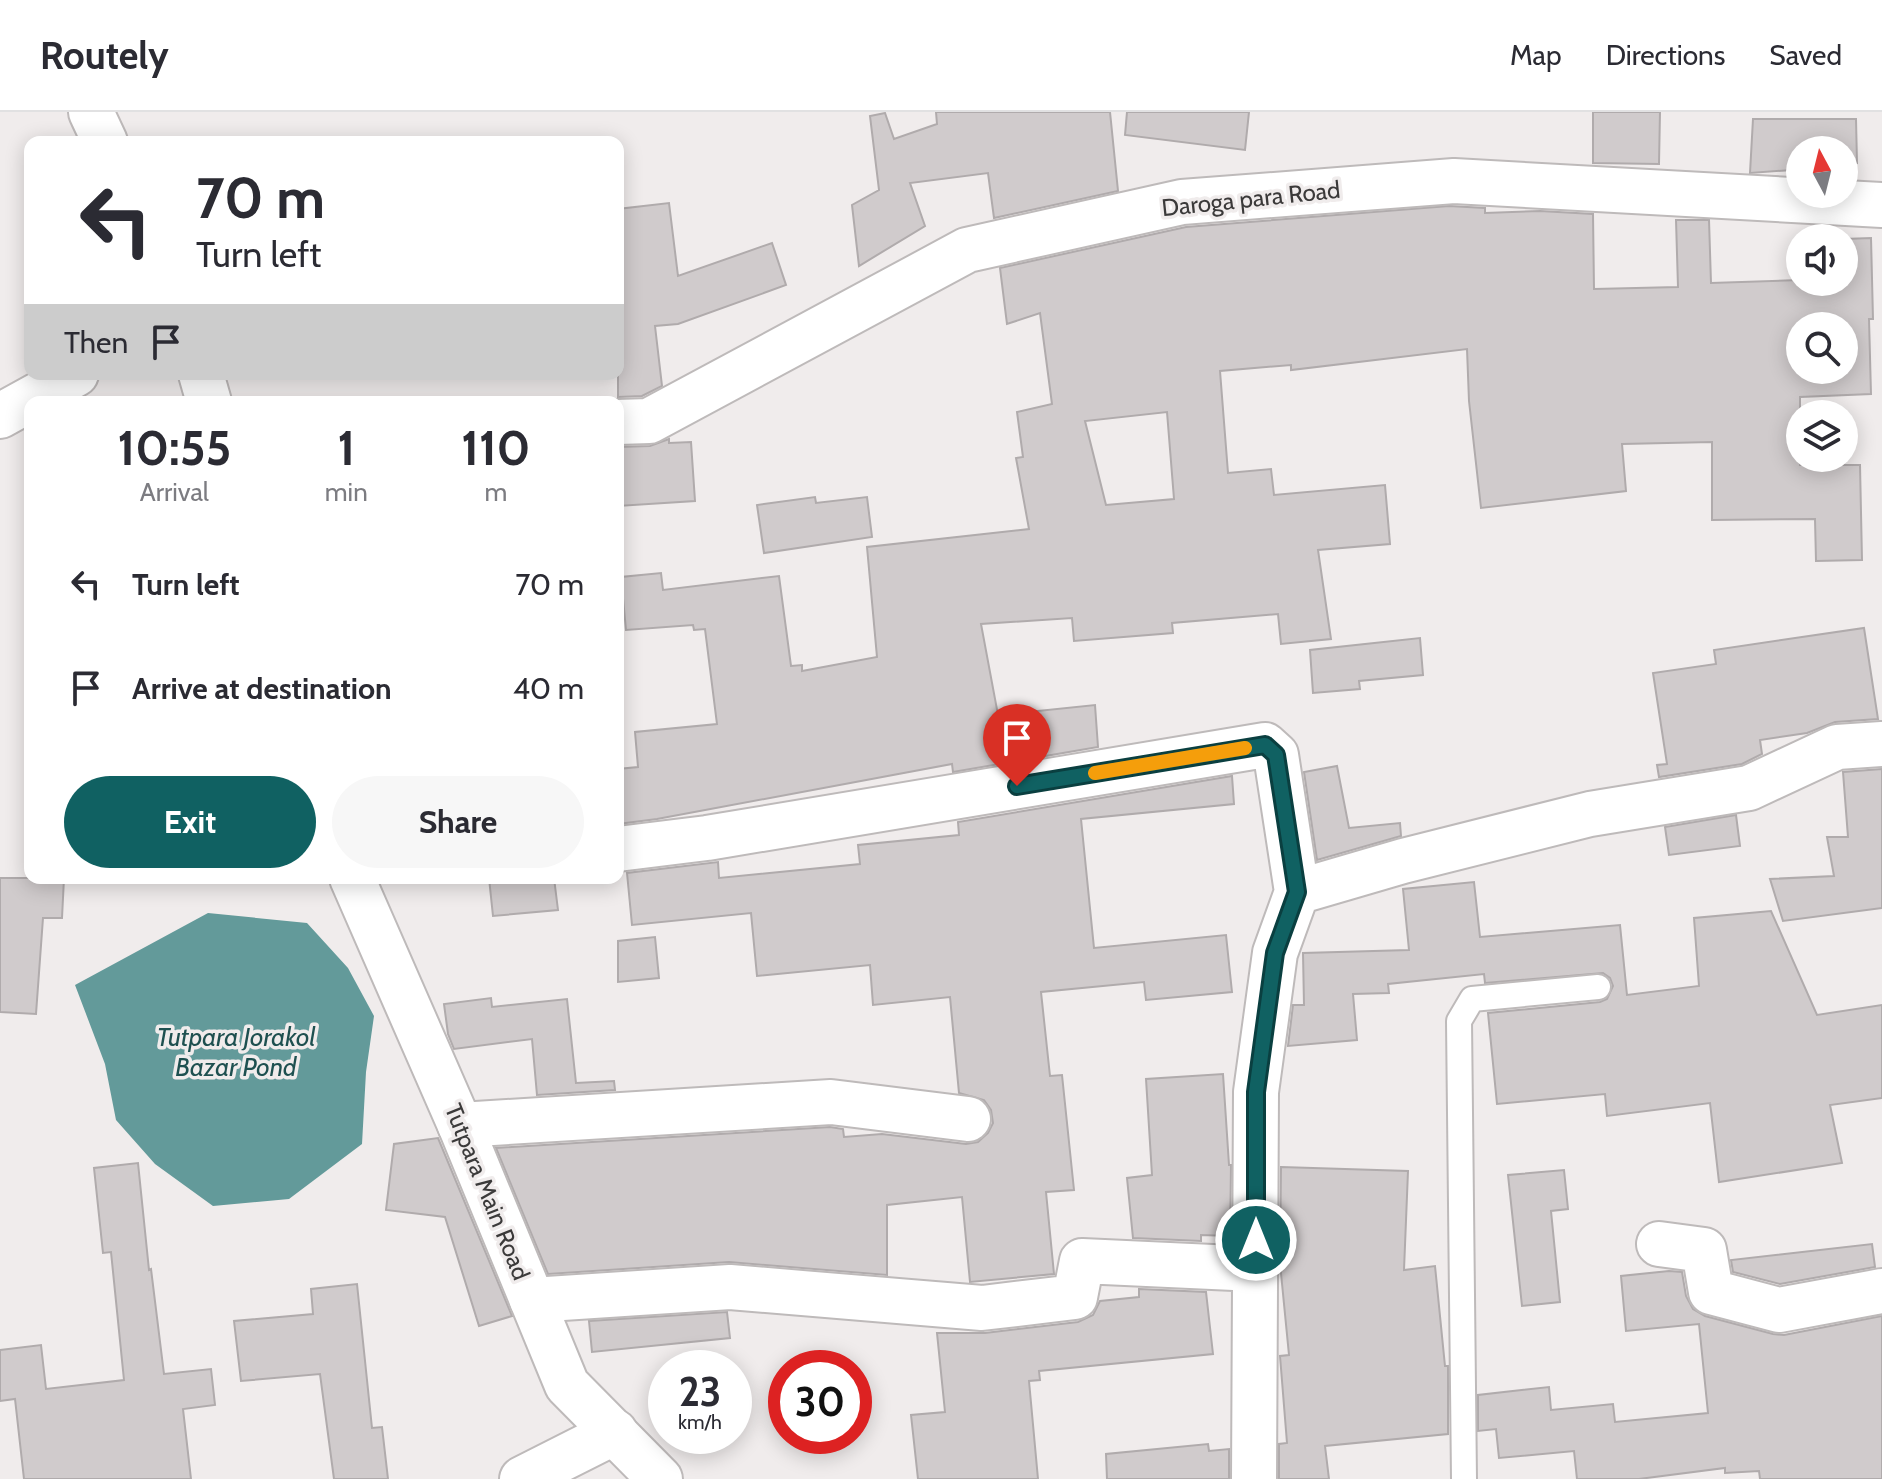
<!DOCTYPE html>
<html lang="en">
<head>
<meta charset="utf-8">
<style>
	:root { --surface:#fff; --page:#f7f7f7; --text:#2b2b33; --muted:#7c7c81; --line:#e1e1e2; --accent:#106162 }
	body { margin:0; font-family:Cabin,sans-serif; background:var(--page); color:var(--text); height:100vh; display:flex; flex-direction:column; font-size:30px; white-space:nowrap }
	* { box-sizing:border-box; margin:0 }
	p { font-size:26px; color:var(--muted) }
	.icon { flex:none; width:44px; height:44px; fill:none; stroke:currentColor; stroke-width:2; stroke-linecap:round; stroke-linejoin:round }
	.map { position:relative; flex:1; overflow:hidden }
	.panel { position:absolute; left:24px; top:284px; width:600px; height:488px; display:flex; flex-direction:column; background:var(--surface); border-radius:16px; box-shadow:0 4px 20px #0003 }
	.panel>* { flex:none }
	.guide { position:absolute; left:24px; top:24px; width:600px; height:244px; border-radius:16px; box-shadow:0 4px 20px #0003; background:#fff; color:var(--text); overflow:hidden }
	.needle { width:52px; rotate:353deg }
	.controls { position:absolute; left:1786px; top:24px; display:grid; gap:16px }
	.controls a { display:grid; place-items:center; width:72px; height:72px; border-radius:50%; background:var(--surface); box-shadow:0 4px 20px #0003; font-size:40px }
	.speed { position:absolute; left:648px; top:1238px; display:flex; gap:16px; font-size:40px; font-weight:700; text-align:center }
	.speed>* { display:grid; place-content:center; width:104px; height:104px; border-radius:50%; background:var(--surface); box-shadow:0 4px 20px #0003; line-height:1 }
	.speed small { font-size:20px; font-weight:400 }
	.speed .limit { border:12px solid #d22; background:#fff; color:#111 }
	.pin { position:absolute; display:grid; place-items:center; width:68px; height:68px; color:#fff; margin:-82px -34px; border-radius:50% 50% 50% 0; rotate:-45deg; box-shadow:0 0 8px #0007 }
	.pin .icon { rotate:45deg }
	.me { position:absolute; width:88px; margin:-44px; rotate:0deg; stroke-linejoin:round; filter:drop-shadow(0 0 6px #0008) }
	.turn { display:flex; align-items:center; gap:28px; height:168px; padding:0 40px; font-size:36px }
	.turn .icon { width:104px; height:104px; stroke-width:2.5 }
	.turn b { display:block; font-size:56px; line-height:68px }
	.then { display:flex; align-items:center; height:76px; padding:0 40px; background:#0003; gap:16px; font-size:30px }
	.eta { display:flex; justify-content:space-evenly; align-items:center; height:136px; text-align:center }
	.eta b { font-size:48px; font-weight:700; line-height:56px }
	.cta { display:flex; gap:16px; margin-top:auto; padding:16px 40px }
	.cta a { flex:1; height:92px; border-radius:48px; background:var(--accent); color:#fff; font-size:32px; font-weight:700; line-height:92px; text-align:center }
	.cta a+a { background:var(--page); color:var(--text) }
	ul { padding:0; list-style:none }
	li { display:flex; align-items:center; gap:24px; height:104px; padding:0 40px }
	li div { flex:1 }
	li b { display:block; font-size:30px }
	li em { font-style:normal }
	header { display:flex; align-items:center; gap:48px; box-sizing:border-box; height:112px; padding:0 40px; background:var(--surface); border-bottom:2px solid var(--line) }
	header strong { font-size:38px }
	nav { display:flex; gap:44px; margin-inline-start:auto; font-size:28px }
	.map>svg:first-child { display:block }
	.water { fill:#639a9a }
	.building { fill:#d0cbcc; stroke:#b0abac; stroke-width:2; fill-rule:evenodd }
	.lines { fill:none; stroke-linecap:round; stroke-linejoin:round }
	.service-casing { stroke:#bebaba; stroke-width:28 }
	.minor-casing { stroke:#bebaba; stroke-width:48 }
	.tertiary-casing { stroke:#bebaba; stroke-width:48 }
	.service { stroke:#fff; stroke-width:24 }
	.minor { stroke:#fff; stroke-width:44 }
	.tertiary { stroke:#fff; stroke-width:44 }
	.route-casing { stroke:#0a3f40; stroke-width:20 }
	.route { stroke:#106162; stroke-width:14 }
	.slow { stroke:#f59e0b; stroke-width:14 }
	.labels { text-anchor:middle; stroke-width:7; stroke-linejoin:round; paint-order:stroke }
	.street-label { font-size:24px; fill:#3b3a3a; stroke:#f0ecec }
	.water-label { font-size:26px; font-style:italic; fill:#1e5050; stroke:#f0ecec }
</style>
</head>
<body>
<header>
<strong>Routely</strong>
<nav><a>Map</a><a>Directions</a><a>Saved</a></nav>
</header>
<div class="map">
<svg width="1882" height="1367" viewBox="0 0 1882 1367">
	<rect width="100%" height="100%" fill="#f0ecec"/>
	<path class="water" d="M208,801L307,811L348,856L374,904L366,960L362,1032L289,1087L213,1094L155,1052L116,1008L105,952L75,873Z"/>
	<path class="building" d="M936,0H1110L1118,79L994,106L988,61L910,71L925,114L859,154L852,93L879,78L870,4L885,1L894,27L937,12Z
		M1127,0H1249L1245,38L1125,23Z
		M1593,0H1660L1659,52L1593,51Z
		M1753,7H1856L1857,51L1844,52V38H1800V53H1792V58L1750,61Z
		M669,91L678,164L772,131L786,173L678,212L655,214L662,274L642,284L618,285V97Z
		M1449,94L1485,96V101L1540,99L1593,102L1594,177L1678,175L1676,108H1709L1711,171L1800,168L1844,170V127L1871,126L1873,207H1869L1871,282L1800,285V353H1860L1862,448L1816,449L1815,407L1712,408V330L1622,332L1626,379L1481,396L1469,289L1467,237L1291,258V253L1220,259L1228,361L1271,357L1274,383L1385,373L1390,432L1318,438L1331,527L1281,532L1278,502L1172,511L1173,521L1074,529L1072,506L981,512L998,603L1095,593L1098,635L953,660L952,652L657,707L618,712V657L638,655L635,620L717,612L705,517L694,518L693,513L626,518L621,465L661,461L663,478L779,464L791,554L802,553V559L877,545L867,435L1029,417L1016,346L1023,345L1017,300L1052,292L1040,201L1007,212L1000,156L1186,115ZM1800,214H1844V258H1800ZM1167,300L1174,387L1106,393L1085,309Z
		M669,327V331L691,330L695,389L618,394V335L650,334Z
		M815,385L816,391L867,385L872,425L764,441L757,393Z
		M1864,516L1878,607L1835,610L1807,621L1760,628L1762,642L1742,652L1659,665L1657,653L1667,652L1653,561L1716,552L1714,538Z
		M1420,526L1423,563L1359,569L1360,577L1313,581L1310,538Z
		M1337,654L1349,716L1400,711L1401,724L1317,748L1304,660Z
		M1882,657V796L1783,809L1770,767L1834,764L1827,725H1848L1843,660Z
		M1232,664L1234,692L1081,707L1094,836L1226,823L1232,880L1146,888L1144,870L1041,880L1050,964L1062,963L1074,1078L1046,1080L1054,1162L970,1170L962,1085L887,1093V1163L729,1150L548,1162L496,1036L830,1015L843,1017L844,1025L882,1022L966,1032L978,1030L988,1021L993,1011L991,998L984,988L959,981L950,885L873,893L870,853L757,864L751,801L632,813L627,761L718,750L719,766L860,752L858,733L959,723L958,710Z
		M1736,703L1740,734L1669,743L1665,715Z
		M0,766H64L62,806H43L36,902L0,900Z
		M489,766H554L558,798L493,804Z
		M1474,770L1480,825L1620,813L1627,883L1699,874L1694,806L1771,799L1817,903L1882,893V986L1830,993L1842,1051L1719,1070L1710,991L1607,1004L1605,982L1497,992L1488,901L1600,890L1607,887L1613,874L1610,866L1603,861L1485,871L1484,862L1388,872L1389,881L1353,882L1357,928L1288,934L1293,893H1304L1303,841L1409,838L1403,777Z
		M655,825L659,866L618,870V829Z
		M491,886L492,895L567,887L576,971L614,969L615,978L537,983L532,927L454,937L448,922L444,892Z
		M1223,962L1229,1053H1231L1230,1124L1201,1123V1129L1133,1126L1127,1066L1152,1063L1146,967Z
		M438,1026L512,1204L479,1214L445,1105L386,1098L394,1032Z
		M138,1051L149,1158L151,1157L164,1262L211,1257L215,1293L183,1297L191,1367H24L15,1287L0,1289V1238L41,1233L46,1277L124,1268L111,1140L103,1141L94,1056Z
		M1281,1055L1408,1059L1404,1158L1435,1154L1445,1254H1448V1322L1325,1334L1329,1367H1279V1332L1287,1331L1280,1244L1289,1243L1280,1151Z
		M1564,1058L1568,1097L1551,1099L1560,1190L1522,1194L1508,1063Z
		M1872,1132L1875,1155L1780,1172L1733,1160L1731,1148Z
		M1669,1159L1682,1160L1686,1184L1693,1197L1705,1204L1773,1222L1784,1223L1882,1204V1367H1760L1759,1359L1725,1361V1356L1639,1367H1577L1574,1339L1499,1346L1496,1317L1478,1319V1283L1549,1275L1551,1298L1613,1292L1615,1310L1708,1301L1699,1212L1626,1219L1621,1164Z
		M357,1172L372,1316L382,1315L388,1367H334L320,1262L241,1269L234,1209L313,1202L311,1177Z
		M1139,1177L1206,1180L1213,1242L1039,1259L1040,1268L1029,1269L1038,1367H918L911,1303L945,1300L937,1221H985L1078,1210L1093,1203L1100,1189L1139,1185Z
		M727,1200L730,1226L592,1240L589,1209Z
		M1208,1332L1209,1339L1229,1337V1367H1107L1106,1342Z"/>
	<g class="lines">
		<defs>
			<path id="service" d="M1464,1367L1459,909L1472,887L1598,875"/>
			<path id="minor" d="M0,304L76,262
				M618,310L649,309L967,138L1182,90L1454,69L1882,93
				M618,737L707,726L1265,633L1276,643L1297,780
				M460,1013L831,990L968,1007
				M1659,1132L1704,1138L1711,1180L1779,1198L1882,1179
				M532,1188L730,1175L982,1196L1075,1185L1082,1149L1256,1157
				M522,1367L615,1320
				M1254,1367L1256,980L1275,841L1297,780L1403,749L1590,702L1749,676L1837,635L1882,632"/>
			<path id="tertiary" d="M91,0L105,30
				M201,262L209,290
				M352,766L460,1013L567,1273L660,1367"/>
		</defs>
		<use href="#service" class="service-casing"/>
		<use href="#minor" class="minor-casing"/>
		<use href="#tertiary" class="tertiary-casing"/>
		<use href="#service" class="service"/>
		<use href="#minor" class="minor"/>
		<use href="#tertiary" class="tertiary"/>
	</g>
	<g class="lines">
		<defs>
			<path id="route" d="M1017,674L1265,633L1276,643L1297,780L1275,841L1256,980V1128"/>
		</defs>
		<use href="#route" class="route-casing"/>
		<use href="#route" class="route"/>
		<path class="slow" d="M1095,661L1245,636"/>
	</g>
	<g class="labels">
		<g class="street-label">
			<text transform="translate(1251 87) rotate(-6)" y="8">Daroga para Road</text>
			<text transform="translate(487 1080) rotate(68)" y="8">Tutpara Main Road</text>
		</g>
		<g class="water-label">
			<text x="236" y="934">Tutpara Jorakol<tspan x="236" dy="30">Bazar Pond</tspan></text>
		</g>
	</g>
</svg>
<div class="controls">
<a><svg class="needle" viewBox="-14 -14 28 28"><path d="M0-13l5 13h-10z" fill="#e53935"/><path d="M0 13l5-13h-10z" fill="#7c7c81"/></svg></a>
<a><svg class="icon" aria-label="sound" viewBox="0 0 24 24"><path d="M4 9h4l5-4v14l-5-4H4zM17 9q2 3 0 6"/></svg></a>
<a><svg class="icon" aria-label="search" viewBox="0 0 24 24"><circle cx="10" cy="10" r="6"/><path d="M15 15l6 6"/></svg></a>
<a><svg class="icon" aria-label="layers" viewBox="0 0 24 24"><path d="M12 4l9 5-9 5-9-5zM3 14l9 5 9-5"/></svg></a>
</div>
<div class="speed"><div>23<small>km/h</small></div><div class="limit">30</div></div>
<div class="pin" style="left:1017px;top:674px;background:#d93025"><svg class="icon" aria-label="arrive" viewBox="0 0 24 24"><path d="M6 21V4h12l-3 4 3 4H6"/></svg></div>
<svg class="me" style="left:1256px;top:1128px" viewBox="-20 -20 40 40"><circle r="17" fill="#106162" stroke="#fff" stroke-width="3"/><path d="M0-11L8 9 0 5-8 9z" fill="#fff"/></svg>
<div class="guide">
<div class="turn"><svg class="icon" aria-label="left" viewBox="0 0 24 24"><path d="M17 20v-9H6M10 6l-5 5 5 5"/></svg><div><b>70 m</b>Turn left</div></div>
<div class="then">Then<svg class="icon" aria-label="arrive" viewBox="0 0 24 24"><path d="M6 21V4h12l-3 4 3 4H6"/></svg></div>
</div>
<section class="panel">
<div class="eta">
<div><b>10:55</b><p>Arrival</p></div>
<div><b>1</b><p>min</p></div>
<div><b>110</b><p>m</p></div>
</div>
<ul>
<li><svg class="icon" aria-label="left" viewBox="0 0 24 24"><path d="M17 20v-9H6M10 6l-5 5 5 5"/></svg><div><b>Turn left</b></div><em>70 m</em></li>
<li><svg class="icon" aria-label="arrive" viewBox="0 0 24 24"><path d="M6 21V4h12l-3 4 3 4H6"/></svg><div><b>Arrive at destination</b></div><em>40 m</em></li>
</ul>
<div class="cta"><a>Exit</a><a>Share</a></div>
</section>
</div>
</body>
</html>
